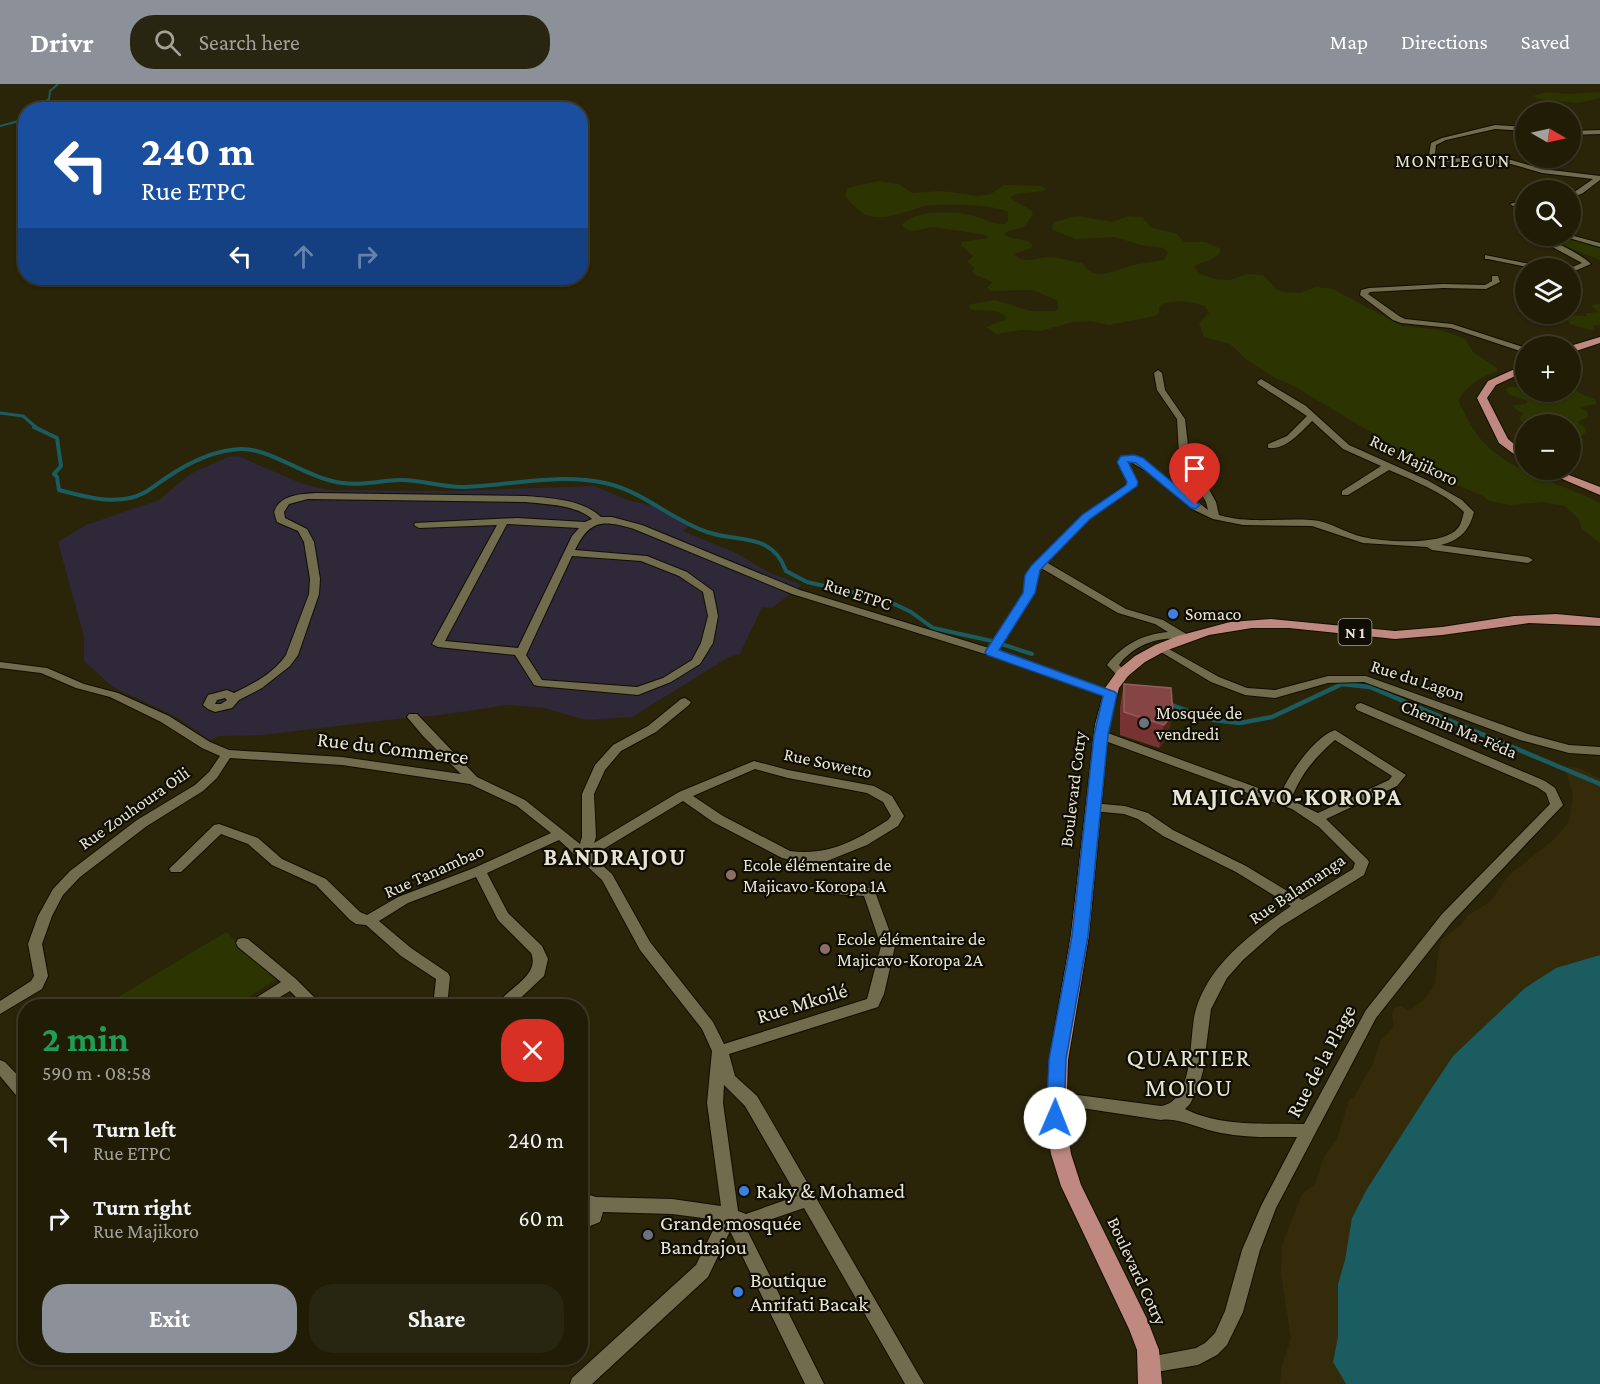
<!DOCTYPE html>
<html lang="en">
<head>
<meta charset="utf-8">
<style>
	:root { --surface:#201c06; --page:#282510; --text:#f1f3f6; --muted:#a2a19b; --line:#3d3a28; --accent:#8c9099 }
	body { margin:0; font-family:"Crimson Pro",serif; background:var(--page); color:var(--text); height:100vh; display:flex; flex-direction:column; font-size:22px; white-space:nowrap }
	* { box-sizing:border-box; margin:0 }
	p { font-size:20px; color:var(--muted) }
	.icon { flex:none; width:33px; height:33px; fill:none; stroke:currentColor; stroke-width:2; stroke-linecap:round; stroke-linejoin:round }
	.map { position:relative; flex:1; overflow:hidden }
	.panel { position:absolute; left:18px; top:915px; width:570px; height:366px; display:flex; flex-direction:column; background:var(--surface); border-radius:24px; box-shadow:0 2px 4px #0004,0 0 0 2px var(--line) }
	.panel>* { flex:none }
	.hud { position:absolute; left:18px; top:18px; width:570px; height:183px; border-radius:24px; box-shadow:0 2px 4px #0004,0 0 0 2px var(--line); background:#1a4fa0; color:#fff; overflow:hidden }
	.needle { width:39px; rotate:99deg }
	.buttons { position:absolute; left:1515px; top:18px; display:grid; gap:12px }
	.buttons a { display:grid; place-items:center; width:66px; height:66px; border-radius:50%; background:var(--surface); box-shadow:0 2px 4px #0004,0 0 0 2px var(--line); font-size:30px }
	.pin { position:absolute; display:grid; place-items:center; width:51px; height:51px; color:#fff; margin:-62px -26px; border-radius:50% 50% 50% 0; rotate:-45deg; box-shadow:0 0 6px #0007 }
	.pin .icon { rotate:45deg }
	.me { position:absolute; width:66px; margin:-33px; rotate:1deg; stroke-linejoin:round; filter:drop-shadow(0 0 4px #0008) }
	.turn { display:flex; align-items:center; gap:21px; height:126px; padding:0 24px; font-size:27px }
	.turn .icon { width:78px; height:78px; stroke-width:2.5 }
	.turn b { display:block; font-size:42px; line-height:51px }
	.lanes { display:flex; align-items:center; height:57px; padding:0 24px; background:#0003; justify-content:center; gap:30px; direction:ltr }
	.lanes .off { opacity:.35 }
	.round { display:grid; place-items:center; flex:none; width:63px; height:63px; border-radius:24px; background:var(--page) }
	.head { display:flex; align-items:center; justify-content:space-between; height:102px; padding:0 24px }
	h1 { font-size:36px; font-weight:700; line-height:45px; color:#1e9e55 }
	.primary-button { display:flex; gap:12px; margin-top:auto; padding:12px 24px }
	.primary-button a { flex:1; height:69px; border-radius:24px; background:var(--accent); color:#fff; font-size:24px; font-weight:700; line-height:69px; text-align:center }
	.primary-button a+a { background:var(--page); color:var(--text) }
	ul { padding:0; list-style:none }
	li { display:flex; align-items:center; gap:18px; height:78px; padding:0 24px }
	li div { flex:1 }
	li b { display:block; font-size:22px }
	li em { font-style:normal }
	header { display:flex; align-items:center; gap:36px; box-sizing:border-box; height:84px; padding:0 30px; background:var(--accent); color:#fff }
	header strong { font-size:28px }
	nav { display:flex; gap:33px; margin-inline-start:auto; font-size:21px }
	.search { width:420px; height:54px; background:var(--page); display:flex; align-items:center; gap:15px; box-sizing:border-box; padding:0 21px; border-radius:24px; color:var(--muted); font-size:22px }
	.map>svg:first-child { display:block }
	.industrial { fill:#2e2839 }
	.green { fill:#2c3502 }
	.sand { fill:#342b0a }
	.water { fill:#1a5c60 }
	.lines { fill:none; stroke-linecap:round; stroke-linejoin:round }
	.stream-far3 { stroke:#1a5c60; stroke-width:2 }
	.stream-far2 { stroke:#1a5c60; stroke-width:3 }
	.stream-far1 { stroke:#1a5c60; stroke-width:4 }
	.stream { stroke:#1a5c60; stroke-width:4.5 }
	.minor-casing { stroke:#120e00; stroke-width:2 }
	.primary-casing { stroke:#120e00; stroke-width:2 }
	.minor { fill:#716c4e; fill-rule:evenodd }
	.primary { fill:#c0897f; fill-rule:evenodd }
	.wall { fill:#773232 }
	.shaded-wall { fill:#53241a }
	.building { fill:#844544; stroke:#935e5a; stroke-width:1.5 }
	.route { fill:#1a73e8; stroke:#114b97; stroke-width:1.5 }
	.shop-dot { fill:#3f7fe0; stroke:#100e04; stroke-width:2 }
	.worship-dot { fill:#6b7280; stroke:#100e04; stroke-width:2 }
	.education-dot { fill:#8d6e63; stroke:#100e04; stroke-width:2 }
	.labels { text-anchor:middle; stroke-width:4.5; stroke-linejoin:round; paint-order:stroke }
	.shield { fill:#100e04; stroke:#a7a496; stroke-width:1.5 }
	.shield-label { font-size:16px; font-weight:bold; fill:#e8e5d5 }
	.far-quarter-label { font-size:18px; letter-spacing:1.5px; fill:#e8e5d5; stroke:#100e04 }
	.street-label { font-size:18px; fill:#e8e5d5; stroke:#100e04 }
	.poi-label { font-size:18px; fill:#e8e5d5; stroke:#100e04; text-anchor:start }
	.near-street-label { font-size:21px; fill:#e8e5d5; stroke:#100e04 }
	.near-poi-label { font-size:21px; fill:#e8e5d5; stroke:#100e04; text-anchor:start }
	.district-label { font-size:24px; font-weight:bold; letter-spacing:1.5px; fill:#e8e5d5; stroke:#100e04 }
	.near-quarter-label { font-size:26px; letter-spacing:1.5px; fill:#e8e5d5; stroke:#100e04 }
</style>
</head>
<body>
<header>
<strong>Drivr</strong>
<div class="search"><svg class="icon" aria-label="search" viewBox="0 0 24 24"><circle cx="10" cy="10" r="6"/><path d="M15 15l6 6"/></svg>Search here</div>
<nav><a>Map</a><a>Directions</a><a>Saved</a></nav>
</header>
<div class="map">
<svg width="1600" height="1300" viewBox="0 0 1600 1300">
	<rect width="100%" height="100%" fill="#2a2508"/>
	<path class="industrial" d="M238,372L303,400L328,406L449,407L594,402L630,417L654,422L688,442L683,447L738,470L768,488L802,501L772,524L762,523L740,570L729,573L632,633L585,636L545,624L507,621L434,632L413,633L262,651L220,652L210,656L176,633L113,603L84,577V553L58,458L86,441L159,416L190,390L228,373Z"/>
	<path class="green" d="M1545,8L1569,10L1600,8V14L1578,19L1538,15L1533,12Z
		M878,97L899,100L912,109L942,107L978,112L991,110L1004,101L1042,102L1046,105L1043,107L1016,110L1010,114L1032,127L1033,130L1024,143L1006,148L1005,151C1013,157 1025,153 1033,161L1031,164L1014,170C1025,182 1038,172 1052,173C1062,174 1072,178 1082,179C1096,199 1113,186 1130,182C1141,179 1153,178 1164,176L1168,170L1164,164L1141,161L1115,153L1076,155L1053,146L1052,143L1054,138L1077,132L1113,138L1128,132L1142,133L1152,144L1176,149L1184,158H1205L1221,165C1218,177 1204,176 1194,183L1200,190L1214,195L1231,196L1247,190L1263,191L1276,205L1283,208L1300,209L1316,203L1333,205L1402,242L1440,246L1458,252L1466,256L1473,268L1497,284V288C1478,293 1470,300 1458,316C1463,327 1469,339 1476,349C1503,388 1560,398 1600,419V459L1582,445L1578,434L1565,422L1543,418L1511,421L1489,417L1483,412L1443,395L1384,356L1292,301L1275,294L1247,276L1230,260L1204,253L1199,239L1209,229L1205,222C1193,218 1170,214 1159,222V229L1155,232L1109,241L1091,237L1073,238L1041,247L1022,246L996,250L986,243L1005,236L1006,232L996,227L971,226L968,222L972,220L995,216L1030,227H1056L1058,224V217L1033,206L991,207L987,204L992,198L974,190L972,187L975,184L967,178L973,172L961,161L962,158L988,154L987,151L933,143C921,144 911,152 902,141C911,126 958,126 974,132C986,135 991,141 1005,140L1008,137V128C994,120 941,119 925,122C909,126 886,137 870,132C859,129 853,121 845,112L848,104Z
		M1550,152L1582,157L1600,164V176L1562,161Z
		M1600,220V241L1593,242L1594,245L1591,246L1570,240L1563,231L1586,232L1587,229L1598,228L1591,221Z
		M1521,291H1525L1526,308H1570L1571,302L1581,310L1595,315L1597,320L1579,323L1587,327L1588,333L1577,338L1585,343L1586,348L1578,355L1580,360L1571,363L1570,340H1526L1519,335L1523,330L1512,322L1527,319V317L1509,310L1506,306L1509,303L1523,302L1517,294Z
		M226,848L276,896L234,922H115L110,918Z"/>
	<path class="sand" d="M1568,683L1579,684L1600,695V871L1594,872L1453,972L1429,1008L1367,1105L1338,1200V1252L1333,1278L1346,1300H1280L1282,1281L1291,1254L1281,1190L1282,1161L1302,1110L1315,1100L1324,1072L1337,1055L1349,1016L1353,1014L1373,980L1380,957L1394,943L1392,929L1395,924L1401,922L1409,927L1424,915L1435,901L1438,868L1442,855L1461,841L1467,832L1491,817L1508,792L1553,756L1569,738L1573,712L1567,690Z"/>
	<path class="water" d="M1600,871V1300H1346L1333,1278L1338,1252V1200L1345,1176L1352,1134L1367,1105L1429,1008L1453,972L1525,904L1556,884Z"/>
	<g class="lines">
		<path class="stream-far3" d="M32,26L49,15L50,7L58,0
			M0,42L26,35"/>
		<path class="stream-far2" d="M0,329L23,332L37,344"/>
		<path class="stream-far1" d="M34,343L57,354L61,382L54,390L57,393L59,406C82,412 106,419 130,414C145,411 154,402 166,394C188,379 213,366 241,365C270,364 308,395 343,399C363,402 382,396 402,396C423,396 444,404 465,403C511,401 558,389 605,399C643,407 671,436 707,448C739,459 772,448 786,487L807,498L886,516L911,528L933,544L992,557L1032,570"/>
		<path class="stream" d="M1169,620L1213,636L1240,639L1272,633L1342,600L1370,603L1600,700"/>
		<defs>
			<path id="minor" d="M1495,41L1526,43V47L1495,45L1446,56L1436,61L1435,70L1447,74L1511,76L1543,85L1600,92V96L1583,109L1570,115V111L1593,95L1542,89L1511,80L1446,78L1429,71L1431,59L1442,54Z
				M1600,46V50L1570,51V47Z
				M1526,115V119L1513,122L1510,120Z
				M1570,151L1600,159V163L1562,152Z
				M1532,152C1545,151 1581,170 1591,180L1570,189V184L1582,179Z
				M1485,171L1540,182L1544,184H1532L1488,175H1485Z
				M1492,192H1498L1500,198L1486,205L1443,204L1370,208L1368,210L1399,232L1405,235L1452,240L1526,264V269L1451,244L1401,239L1393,236L1360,211L1361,206L1369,204L1443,200L1485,201L1492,197Z
				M1158,286L1162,289L1165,306L1185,335L1189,370L1216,418L1219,431C1249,440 1280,434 1311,436C1330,437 1345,449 1363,453C1384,458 1442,462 1457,445C1461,441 1462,435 1464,428C1444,408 1414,397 1389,386L1348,411H1342V407L1381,382L1343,365L1312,337C1300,349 1286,366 1268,364V360L1287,352L1307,332L1258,300L1257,298L1261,295L1306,322L1349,361L1427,396L1462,416L1474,428C1469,447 1460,456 1441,461L1528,473L1533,476L1528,479L1432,466L1427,463L1363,459L1312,442L1243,441L1213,435L1192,425L1151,390L1129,377L1127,379L1138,398L1134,404L1089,435L1046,478L1126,525L1163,536L1193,554L1187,557C1163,550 1134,560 1119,581L1129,591L1127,593H1119L1107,581C1122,561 1143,550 1168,548L1155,540L1118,529L1041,484L1036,491L1034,509L998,567L1114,608L1116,610L1110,614L1024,582L792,510L634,445C603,436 590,435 575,466L647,472L687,488L713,507L718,532L713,559L700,580L671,598L638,611L538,602L534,601L515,571L438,563L432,560L497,441L419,444L414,441L415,439L517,434L585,438L592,435C577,421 545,420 525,418L308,415L289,420L284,428L285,434L307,445L314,458L320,495L319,510L298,571L290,582L262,604L239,616L232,624L215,628L208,625L203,621L208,611L227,606L234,609C253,600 274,589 286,571L309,510L310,495L304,458L298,447L277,438L274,428C280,411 299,410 316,409L525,412C550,414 582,415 601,433H612L642,441L800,506L989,564L1024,509L1026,491L1031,482L1083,431L1127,400L1128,398L1117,378L1124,372L1138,374L1147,378L1208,426L1206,418L1179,370L1177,335L1157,306L1154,289ZM507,440L579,444L572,452L518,564L445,557ZM572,472L641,477L679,492L703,508L708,532L701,559L692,576L663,594L637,603L542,596L526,571ZM225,614L227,616L221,620H215L217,616Z
				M1160,560L1219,593L1247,604L1275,606L1328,592H1366L1528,650L1569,661L1600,663V671L1569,669L1520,656L1364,598L1328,599L1275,614L1245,611L1211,598L1156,565L1154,563L1156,561Z
				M0,578L47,584L84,600L118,609L169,632L210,658L229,666L342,673L461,690L423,652L407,633L409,630H417L477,693L525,716L580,760L582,753V710L595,681L613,661L648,642L681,615L685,614L691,618L689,621L656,648L621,667L605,686L594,710L596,753L594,759L679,708L754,677L788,686L874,702L892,712L904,732L898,742L867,761L827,777L801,778L782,774L713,738L683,717L592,772L612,790L650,858L713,938L724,960L867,915L881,862L864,812L818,809L813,807L811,804L813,801L818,799L874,805L895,862L884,910L878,923L729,970L735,992L757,1012L924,1300H905L804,1124L746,1144L824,1300H805L730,1147L708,1193L592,1300H570L572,1294L696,1181L718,1136L672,1130L603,1128L600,1138L580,1146V1131L586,1128L587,1124L580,1122V1108L596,1113L672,1115L721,1122L707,1019L712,967L702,945L640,866L602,796L559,756L487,789L508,829L542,862L548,875L544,892L512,922H496C505,905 541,892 531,869L498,836L476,793L408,819L379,837L411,864L448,889L450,893L447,922H433L436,895L401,872L366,841L356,840L350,836L316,801L272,781L248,760L221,750L181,788H171L169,785L214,741L219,740L258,754L282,775L326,795L360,828L367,831L398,813L474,784L551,749L517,722L470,700L342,681L230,674L217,694L203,707L147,742L80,793L63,811L52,832L42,860L48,892L42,905L0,930V917L31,897L34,892L28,860L38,832L53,805L70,787L137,736L195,701L209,688L220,672L202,664L161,638L110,613L76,604L41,589L0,584ZM755,685L788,694L867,709L883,718L891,732L888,736C856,756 830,772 790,767L723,732L693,712ZM724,1001L745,1022L797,1112L746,1130L738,1127L723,1019Z
				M1361,619L1545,697L1555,704L1563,721L1452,838L1376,934L1276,1124L1260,1166L1243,1228L1227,1261L1217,1271L1198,1281L1150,1289L1144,1286L1141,1280L1144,1274L1196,1264L1205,1259L1215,1249L1225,1227L1242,1166L1261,1122L1297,1053C1272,1053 1246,1054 1221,1049C1202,1046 1178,1033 1161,1036L1055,1020L1049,1019L1047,1014L1049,1009L1055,1008L1161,1022C1196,1017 1188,951 1196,925C1210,879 1253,848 1291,822L1236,788L1163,752L1138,735L1124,730L1092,727L1086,723L1092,719L1125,722L1148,729L1173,746L1246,782L1302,816L1353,785L1355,779L1319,743L1292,725L1097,654L1095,651L1097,648H1105L1280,712C1288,691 1314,653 1335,646L1406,691L1397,702L1326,735L1367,775L1369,778L1364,791L1280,843L1243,876L1227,894L1211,925L1203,987L1199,1002L1190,1020L1185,1025C1221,1043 1265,1039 1304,1040L1366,926L1442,830L1550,720L1546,709L1537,703L1357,626L1355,623L1357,620ZM1335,656L1392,692L1389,696L1318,729L1291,716C1300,691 1315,673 1335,656Z
				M243,854L248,855L296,895L319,918L321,922H305L290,907L265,922H247L249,918L281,898L238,863L236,859L238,855Z
				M0,976L5,978L26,1000V1017L20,1016L0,992Z"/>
			<path id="primary" d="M1600,253V259L1570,269V262Z
				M1526,280V287L1496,301L1487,314L1508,355L1526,370V379L1499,359L1477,314L1488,297Z
				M1541,386H1556L1600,403V411Z
				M1556,530L1600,534V542L1529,539L1442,551L1395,555L1289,544H1252L1209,551L1165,567L1145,578L1128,592L1119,604L1109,641L1089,851L1068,976L1066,1039L1071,1070L1081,1101L1147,1235L1159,1266L1162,1300H1138L1137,1266L1129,1245L1061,1102L1051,1070L1046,1039L1049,976L1071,851L1095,641L1105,604L1118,586L1135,572L1155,561L1178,552L1230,538L1271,535L1395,547L1442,543L1514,532Z"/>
		</defs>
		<use href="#minor" class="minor-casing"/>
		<use href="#primary" class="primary-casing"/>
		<use href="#minor" class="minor"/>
		<use href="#primary" class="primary"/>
	</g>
	<path class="wall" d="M1124,600L1171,604L1168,653L1159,664L1120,651V623Z"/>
	<path class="shaded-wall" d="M1173,630L1168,653L1159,664L1164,641Z"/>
	<path class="building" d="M1124,600L1171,604L1173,630L1164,641L1124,628Z"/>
	<path class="route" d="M1134,371L1143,374L1200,421L1195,425L1191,424L1136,379L1128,378L1138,398L1137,402L1090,435L1040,486L1035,509L999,566L1115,608L1117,610L1108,651L1088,852L1066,975L1064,1034L1062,1039L1055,1041L1049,1039L1046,1034L1049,975L1072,852L1094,651L1103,612L987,571L985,568L1023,509L1025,491L1031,482L1082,431L1126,401L1127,398L1117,378L1121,372Z"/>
	<g class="shop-dot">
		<circle cx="1173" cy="530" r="6"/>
		<circle cx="744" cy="1107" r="6"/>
		<circle cx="738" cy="1208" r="6"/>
	</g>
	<g class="worship-dot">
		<circle cx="1144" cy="639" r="6"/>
		<circle cx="648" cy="1151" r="6"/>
	</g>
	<g class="education-dot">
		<circle cx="731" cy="791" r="6"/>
		<circle cx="825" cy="865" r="6"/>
	</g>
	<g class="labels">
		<rect class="shield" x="1338.5" y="535" width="33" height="26" rx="4.5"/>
		<g class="shield-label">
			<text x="1355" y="554">N 1</text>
		</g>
		<g class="far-quarter-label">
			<text x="1453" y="83">MONTLEGUN</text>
		</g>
		<g class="street-label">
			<text transform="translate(1414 376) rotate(26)" y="6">Rue Majikoro</text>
			<text transform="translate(858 510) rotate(18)" y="6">Rue ETPC</text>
			<text transform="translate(1418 596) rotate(18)" y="6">Rue du Lagon</text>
			<text transform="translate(1459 645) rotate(23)" y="6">Chemin Ma-Féda</text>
			<text transform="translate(828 679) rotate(12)" y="6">Rue Sowetto</text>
			<text transform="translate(1073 705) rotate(-83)" y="6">Boulevard Cotry</text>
			<text transform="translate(134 724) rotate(-35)" y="6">Rue Zouhoura Oili</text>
			<text transform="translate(434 787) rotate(-24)" y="6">Rue Tanambao</text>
			<text transform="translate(1297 805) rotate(-34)" y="6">Rue Balamanga</text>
			<text transform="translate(1137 1187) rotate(65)" y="6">Boulevard Cotry</text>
		</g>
		<g class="poi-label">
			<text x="1185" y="536">Somaco</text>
			<text x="1156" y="635">Mosquée de<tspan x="1156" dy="21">vendredi</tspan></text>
			<text x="743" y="787">Ecole élémentaire de<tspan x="743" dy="21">Majicavo-Koropa 1A</tspan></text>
			<text x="837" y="861">Ecole élémentaire de<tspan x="837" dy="21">Majicavo-Koropa 2A</tspan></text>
		</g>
		<g class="near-street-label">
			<text transform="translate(393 664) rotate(7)" y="7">Rue du Commerce</text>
			<text transform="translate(802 919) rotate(-17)" y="7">Rue Mkoilé</text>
			<text transform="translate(1321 977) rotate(-62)" y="7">Rue de la Plage</text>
		</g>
		<g class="near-poi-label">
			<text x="756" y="1114">Raky &amp; Mohamed</text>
			<text x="660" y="1146">Grande mosquée<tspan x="660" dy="24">Bandrajou</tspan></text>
			<text x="750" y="1203">Boutique<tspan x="750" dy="24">Anrifati Bacak</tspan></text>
		</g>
		<g class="district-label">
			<text x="1287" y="721">MAJICAVO-KOROPA</text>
			<text x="615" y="781">BANDRAJOU</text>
		</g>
		<g class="near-quarter-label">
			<text x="1189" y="982">QUARTIER<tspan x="1189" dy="30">MOIOU</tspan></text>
		</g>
	</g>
</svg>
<div class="buttons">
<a><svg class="needle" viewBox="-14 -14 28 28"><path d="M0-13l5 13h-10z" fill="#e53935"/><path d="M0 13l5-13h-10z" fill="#a2a19b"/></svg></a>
<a><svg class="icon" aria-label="search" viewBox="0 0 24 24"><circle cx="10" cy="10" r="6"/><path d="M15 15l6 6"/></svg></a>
<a><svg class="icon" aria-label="layers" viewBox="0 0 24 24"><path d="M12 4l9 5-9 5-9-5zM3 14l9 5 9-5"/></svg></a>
<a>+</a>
<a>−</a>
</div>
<div class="pin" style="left:1195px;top:421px;background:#d93025"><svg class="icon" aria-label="arrive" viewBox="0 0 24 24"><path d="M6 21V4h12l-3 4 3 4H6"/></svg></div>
<svg class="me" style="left:1055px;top:1034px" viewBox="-20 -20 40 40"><circle r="19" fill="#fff"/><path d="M0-13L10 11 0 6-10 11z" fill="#1a73e8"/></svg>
<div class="hud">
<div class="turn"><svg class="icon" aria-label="left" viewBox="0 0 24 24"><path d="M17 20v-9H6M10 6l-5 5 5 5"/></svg><div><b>240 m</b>Rue ETPC</div></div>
<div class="lanes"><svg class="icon" aria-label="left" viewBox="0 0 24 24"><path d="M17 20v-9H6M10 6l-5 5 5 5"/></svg><svg class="icon off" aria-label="ahead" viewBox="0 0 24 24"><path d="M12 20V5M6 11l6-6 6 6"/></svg><svg class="icon off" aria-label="right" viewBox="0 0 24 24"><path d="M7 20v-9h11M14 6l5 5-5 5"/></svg></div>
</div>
<section class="panel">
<div class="head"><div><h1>2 min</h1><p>590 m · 08:58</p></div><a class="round" style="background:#d93025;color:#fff"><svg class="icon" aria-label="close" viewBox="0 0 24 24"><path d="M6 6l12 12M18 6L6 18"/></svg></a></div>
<ul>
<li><svg class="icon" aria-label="left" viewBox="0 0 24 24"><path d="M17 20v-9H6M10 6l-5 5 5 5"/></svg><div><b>Turn left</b><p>Rue ETPC</p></div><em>240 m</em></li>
<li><svg class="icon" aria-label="right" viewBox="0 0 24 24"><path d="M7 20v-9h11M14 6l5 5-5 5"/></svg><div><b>Turn right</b><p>Rue Majikoro</p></div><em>60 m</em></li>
</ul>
<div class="primary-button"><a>Exit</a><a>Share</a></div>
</section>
</div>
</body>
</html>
